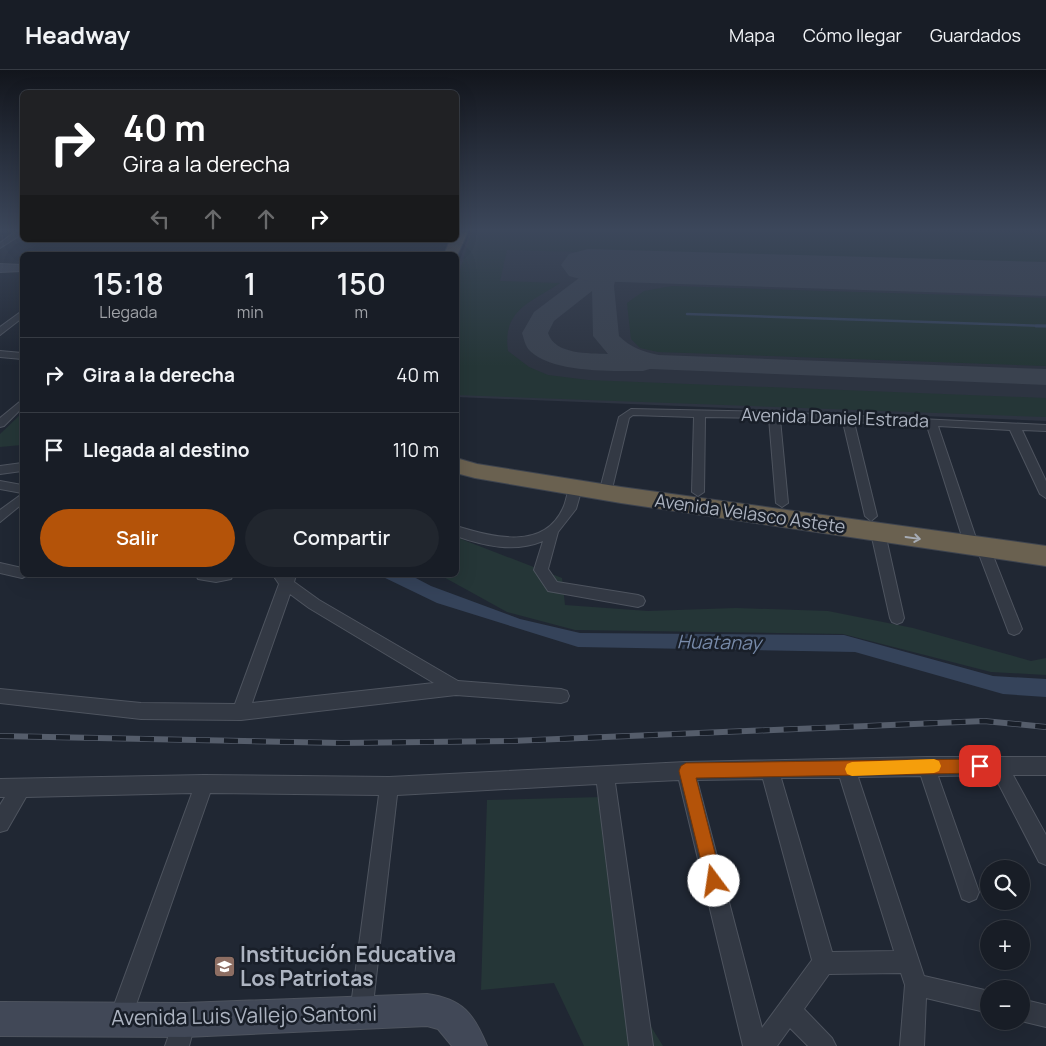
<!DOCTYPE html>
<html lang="es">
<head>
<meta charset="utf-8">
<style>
	:root { --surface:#181d26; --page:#21262e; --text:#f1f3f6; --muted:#9fa2a7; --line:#363b43; --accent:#b45309 }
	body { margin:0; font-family:Manrope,sans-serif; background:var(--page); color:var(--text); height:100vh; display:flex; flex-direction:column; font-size:19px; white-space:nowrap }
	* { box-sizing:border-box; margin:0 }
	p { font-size:16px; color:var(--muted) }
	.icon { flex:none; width:28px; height:28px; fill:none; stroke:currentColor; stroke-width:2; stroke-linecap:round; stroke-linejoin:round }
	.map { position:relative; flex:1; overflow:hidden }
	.details { position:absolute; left:20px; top:182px; width:439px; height:325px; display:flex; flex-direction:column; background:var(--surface); border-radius:8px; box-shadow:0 5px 20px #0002,0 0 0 1px var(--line) }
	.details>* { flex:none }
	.banner { position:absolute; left:20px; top:20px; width:439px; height:152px; border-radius:8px; box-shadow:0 5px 20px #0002,0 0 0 1px var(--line); background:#202124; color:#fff; overflow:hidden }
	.buttons { position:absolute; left:980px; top:790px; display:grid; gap:10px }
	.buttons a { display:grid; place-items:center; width:50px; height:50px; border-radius:50%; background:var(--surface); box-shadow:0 5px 20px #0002,0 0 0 1px var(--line); font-size:25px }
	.pin { position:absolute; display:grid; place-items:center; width:42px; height:42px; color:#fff; margin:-21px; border-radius:10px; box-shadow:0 2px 8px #0006 }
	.me { position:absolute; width:55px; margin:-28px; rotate:346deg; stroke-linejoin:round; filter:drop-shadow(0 0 4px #0008) }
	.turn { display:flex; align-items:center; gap:18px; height:105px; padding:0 20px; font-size:22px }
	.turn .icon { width:65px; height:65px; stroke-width:2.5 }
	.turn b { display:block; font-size:35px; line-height:42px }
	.lanes { display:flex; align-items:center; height:48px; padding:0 20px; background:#0003; justify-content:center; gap:25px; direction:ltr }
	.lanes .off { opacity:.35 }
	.eta { display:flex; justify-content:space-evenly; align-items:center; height:85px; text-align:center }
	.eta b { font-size:30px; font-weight:600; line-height:35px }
	.action { display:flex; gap:10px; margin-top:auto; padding:10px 20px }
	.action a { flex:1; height:58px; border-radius:30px; background:var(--accent); color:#fff; font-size:20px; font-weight:600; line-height:58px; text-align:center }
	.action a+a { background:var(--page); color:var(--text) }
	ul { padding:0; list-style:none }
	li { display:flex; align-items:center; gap:15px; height:75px; padding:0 20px; border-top:1px solid var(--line) }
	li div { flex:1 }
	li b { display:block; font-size:19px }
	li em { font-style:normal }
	header { display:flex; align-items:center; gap:30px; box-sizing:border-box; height:70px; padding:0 25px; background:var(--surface); border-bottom:1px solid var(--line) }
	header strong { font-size:24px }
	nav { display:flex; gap:28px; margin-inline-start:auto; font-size:18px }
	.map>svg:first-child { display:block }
	.airport { fill:#2d3441 }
	.green { fill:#253637 }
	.water { fill:#35435a }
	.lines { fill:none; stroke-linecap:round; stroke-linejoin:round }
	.stream-far1 { stroke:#35435a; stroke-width:2.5 }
	.stream { stroke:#35435a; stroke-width:3 }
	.taxiway { fill:#3a424f; fill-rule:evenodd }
	.runway { fill:#3a424f; fill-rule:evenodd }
	.street-casing { stroke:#4e545f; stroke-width:2 }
	.secondary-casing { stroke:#4e545f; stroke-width:2 }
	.highway-casing { stroke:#3e444f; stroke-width:2 }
	.street { fill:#333944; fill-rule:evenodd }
	.secondary { fill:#414857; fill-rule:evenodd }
	.highway { fill:#6a6150; fill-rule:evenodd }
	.rail-casing { stroke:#555d6b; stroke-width:6 }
	.rail { stroke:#191f29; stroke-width:4.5; stroke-dasharray:14; stroke-linecap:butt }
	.oneway { stroke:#a6acb6 }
	.route { fill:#b45309; stroke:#753606 }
	.slow { fill:#f59e0b }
	.labels { text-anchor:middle; stroke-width:5; stroke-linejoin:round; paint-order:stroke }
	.street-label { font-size:18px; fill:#adb4c1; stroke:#191f29 }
	.water-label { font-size:19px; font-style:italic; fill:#778aa9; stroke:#191f29 }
	.near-poi-label { font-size:21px; font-weight:bold; fill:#adb4c1; stroke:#191f29; text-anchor:start }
	.near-street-label { font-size:21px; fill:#adb4c1; stroke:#191f29 }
</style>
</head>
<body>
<header>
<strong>Headway</strong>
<nav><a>Mapa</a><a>Cómo llegar</a><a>Guardados</a></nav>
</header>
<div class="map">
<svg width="1046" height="976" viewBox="0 0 1046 976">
	<rect width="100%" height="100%" fill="#202733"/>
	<path class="airport" d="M471,159H893L1046,163V351L456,327V201Z"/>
	<path class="green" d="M482,159H863L1046,164V195L507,180L500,211L560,213C530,233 502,240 508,281L529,297L548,305L588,310L1046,328V347L456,325V213L472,161Z
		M672,216L1046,228V296L658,282L640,278L631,269L627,233L644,221Z
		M22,343V375L0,377V364Z
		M456,467L562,508L565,535L648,541L736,538L828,541L913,558L1031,591L1046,588V605L991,602L843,564L575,560L507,542L440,505H456Z
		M602,727L639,937L663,976H584L554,913L481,920L487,730Z"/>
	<path class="water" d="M379,505H410L431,516L520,549L580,563L844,565L993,606L1046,609V627L1003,624L855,582L578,577L437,533Z"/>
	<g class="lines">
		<path class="stream-far1" d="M687,244L1046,256"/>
		<path class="stream" d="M1036,256H1046"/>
		<path class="taxiway" d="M646,190L654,192L657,197L654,202L620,206L615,211L614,216L619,266C630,277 643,282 659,285L1046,299V315L650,299L643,301C612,301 553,303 530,281C525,276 524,269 522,263L534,242L587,202L614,193ZM592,221L593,266L608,284C589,283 555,285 548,263L554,251Z"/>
		<path class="runway" d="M588,179L1046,192V226L588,211L569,206L561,195L569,184Z"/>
		<defs>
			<path id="street" d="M19,159H22V164L0,178V173Z
				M22,241V248L0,265V257Z
				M0,281L22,283V289L0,287Z
				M22,330V338L4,356L0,357V348Z
				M631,339L774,342L1046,355V361L1022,360L1046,411V428L1040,424L1010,360L938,356L978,474H988L990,478L1022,559L1019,563L1014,565L1009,563L977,479L972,481L965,476L927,356L854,352L877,446L871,451L865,446L843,352L780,349L788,433L782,437L776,433L769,348L705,347L704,422L698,426L692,422L694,347L633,345L629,348L611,423L609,426H601L599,423L619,347Z
				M22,393V401L0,404V396Z
				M0,411L22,415V423L0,419Z
				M576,414L582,418L576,439L558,462L548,499L557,512L638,525L643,527L645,531L643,535L638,537L548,521L534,500L543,471C514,483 485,476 456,466V456C492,467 545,482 564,436C567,429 567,416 576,414Z
				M22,424V434L0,452V440Z
				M878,458L885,463L904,548L902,552L897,554L892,552L890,548L871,463Z
				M0,493L22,498V505H28L22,508L0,503Z
				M196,505H233L231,509L216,512L198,509Z
				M273,505H296L294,512L319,530L458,611L561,619L567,621L569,626L567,631L561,633L456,625L241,650L141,649L0,633V619L141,633L235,634L279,514ZM290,524L309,538L434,613L252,633Z
				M926,687H1046V705H1013L1046,765V795L1039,792L994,705L938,706L979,822L976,829L969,832L962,829L921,706L858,707L924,906L989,921V943L926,928L924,976H900L905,915L901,903L829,904L804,939L832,968L836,976H808L790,958L777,976H743L679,710L615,713L653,976H629L597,714L397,725L372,943L369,951L361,954L353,951L350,943L379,725L210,723L131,949L128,957L120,960L112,957L109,949L192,723L26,727L7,760L0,762V735L5,727H0V709L204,705L389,707L686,692ZM781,708H840L894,881L832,882ZM763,709L812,890L762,958L697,710Z
				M1021,929L1046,935V957L1021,951Z
				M185,939L193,942L196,950L189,976H165L177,942Z"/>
			<path id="secondary" d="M0,194L22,195V201L0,202Z
				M427,924C463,929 474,944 487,976H452L438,959L427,956L185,967L0,966V932L185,933Z"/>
			<path id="highway" d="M456,159H469L456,188V185H444L450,170H456Z
				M456,388L477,394L621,417L1046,476V496L621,433L475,408L456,403Z"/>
		</defs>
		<use href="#street" class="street-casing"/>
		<use href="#secondary" class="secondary-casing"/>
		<use href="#highway" class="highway-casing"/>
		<use href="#street" class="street"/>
		<use href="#secondary" class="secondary"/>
		<use href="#highway" class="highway"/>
		<defs>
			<path id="rail" d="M0,666L341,673L511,671L984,651L1046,657"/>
		</defs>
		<use href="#rail" class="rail-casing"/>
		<use href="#rail" class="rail"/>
	</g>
	<defs><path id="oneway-shaft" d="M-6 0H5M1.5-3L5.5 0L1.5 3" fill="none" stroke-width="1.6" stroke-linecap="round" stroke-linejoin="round" transform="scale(1.25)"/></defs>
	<use class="oneway" href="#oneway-shaft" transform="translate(913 468) rotate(8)"/>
	<linearGradient id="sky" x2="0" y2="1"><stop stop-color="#12151c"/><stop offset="0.54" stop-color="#3c475b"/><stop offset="1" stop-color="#3c475b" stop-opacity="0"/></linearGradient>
	<rect width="1046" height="296" fill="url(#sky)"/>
	<path class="route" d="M980,689L986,691L988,696L986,701L980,703L696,708L722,811L720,817L714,819L708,817L706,811L679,701L681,696L686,693Z"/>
	<path class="slow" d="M934,689L939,691L941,696L939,701L934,703L852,706L847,704L845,699L847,694L852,692Z"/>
	<defs>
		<symbol id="school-square" viewBox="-11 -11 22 22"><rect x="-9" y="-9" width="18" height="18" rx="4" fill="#8d6e63" stroke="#191f29"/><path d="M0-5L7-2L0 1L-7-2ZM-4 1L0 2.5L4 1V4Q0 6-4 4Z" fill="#fff"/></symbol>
	</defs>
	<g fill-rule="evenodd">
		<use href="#school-square" x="212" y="884" width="25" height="25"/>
	</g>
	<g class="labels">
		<g class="street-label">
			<text transform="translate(835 348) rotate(2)" y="6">Avenida Daniel Estrada</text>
			<text transform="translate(750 444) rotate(8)" y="6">Avenida Velasco Astete</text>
		</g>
		<g class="water-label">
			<text transform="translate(719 572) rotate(1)" y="7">Huatanay</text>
		</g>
		<g class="near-poi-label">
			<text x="240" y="892">Institución Educativa<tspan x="240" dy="24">Los Patriotas</tspan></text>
		</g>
		<g class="near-street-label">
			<text transform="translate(244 946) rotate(-1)" y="7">Avenida Luis Vallejo Santoni</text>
		</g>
	</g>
</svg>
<div class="buttons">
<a><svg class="icon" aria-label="search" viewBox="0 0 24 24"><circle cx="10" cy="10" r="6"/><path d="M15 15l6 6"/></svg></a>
<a>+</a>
<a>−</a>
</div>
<div class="pin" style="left:980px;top:696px;background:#d93025"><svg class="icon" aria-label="arrive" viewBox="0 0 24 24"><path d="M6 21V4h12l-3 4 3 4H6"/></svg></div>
<svg class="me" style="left:714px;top:811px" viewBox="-20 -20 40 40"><circle r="19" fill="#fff"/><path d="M0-13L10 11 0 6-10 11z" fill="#b45309"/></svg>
<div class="banner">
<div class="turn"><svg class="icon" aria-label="right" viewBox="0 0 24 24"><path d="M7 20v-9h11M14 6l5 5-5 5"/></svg><div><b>40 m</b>Gira a la derecha</div></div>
<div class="lanes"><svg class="icon off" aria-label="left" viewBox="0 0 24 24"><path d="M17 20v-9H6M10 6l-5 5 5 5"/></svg><svg class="icon off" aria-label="ahead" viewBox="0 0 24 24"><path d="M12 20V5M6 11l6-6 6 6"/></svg><svg class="icon off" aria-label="ahead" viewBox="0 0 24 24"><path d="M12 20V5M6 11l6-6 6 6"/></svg><svg class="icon" aria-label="right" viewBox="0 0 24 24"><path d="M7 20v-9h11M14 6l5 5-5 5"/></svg></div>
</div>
<section class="details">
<div class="eta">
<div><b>15:18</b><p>Llegada</p></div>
<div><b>1</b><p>min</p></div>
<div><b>150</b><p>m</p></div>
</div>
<ul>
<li><svg class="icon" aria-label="right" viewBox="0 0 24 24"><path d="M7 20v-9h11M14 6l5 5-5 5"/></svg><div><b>Gira a la derecha</b></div><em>40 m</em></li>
<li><svg class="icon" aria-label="arrive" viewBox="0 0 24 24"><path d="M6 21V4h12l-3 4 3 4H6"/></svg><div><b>Llegada al destino</b></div><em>110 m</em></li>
</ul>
<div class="action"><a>Salir</a><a>Compartir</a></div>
</section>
</div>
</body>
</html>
